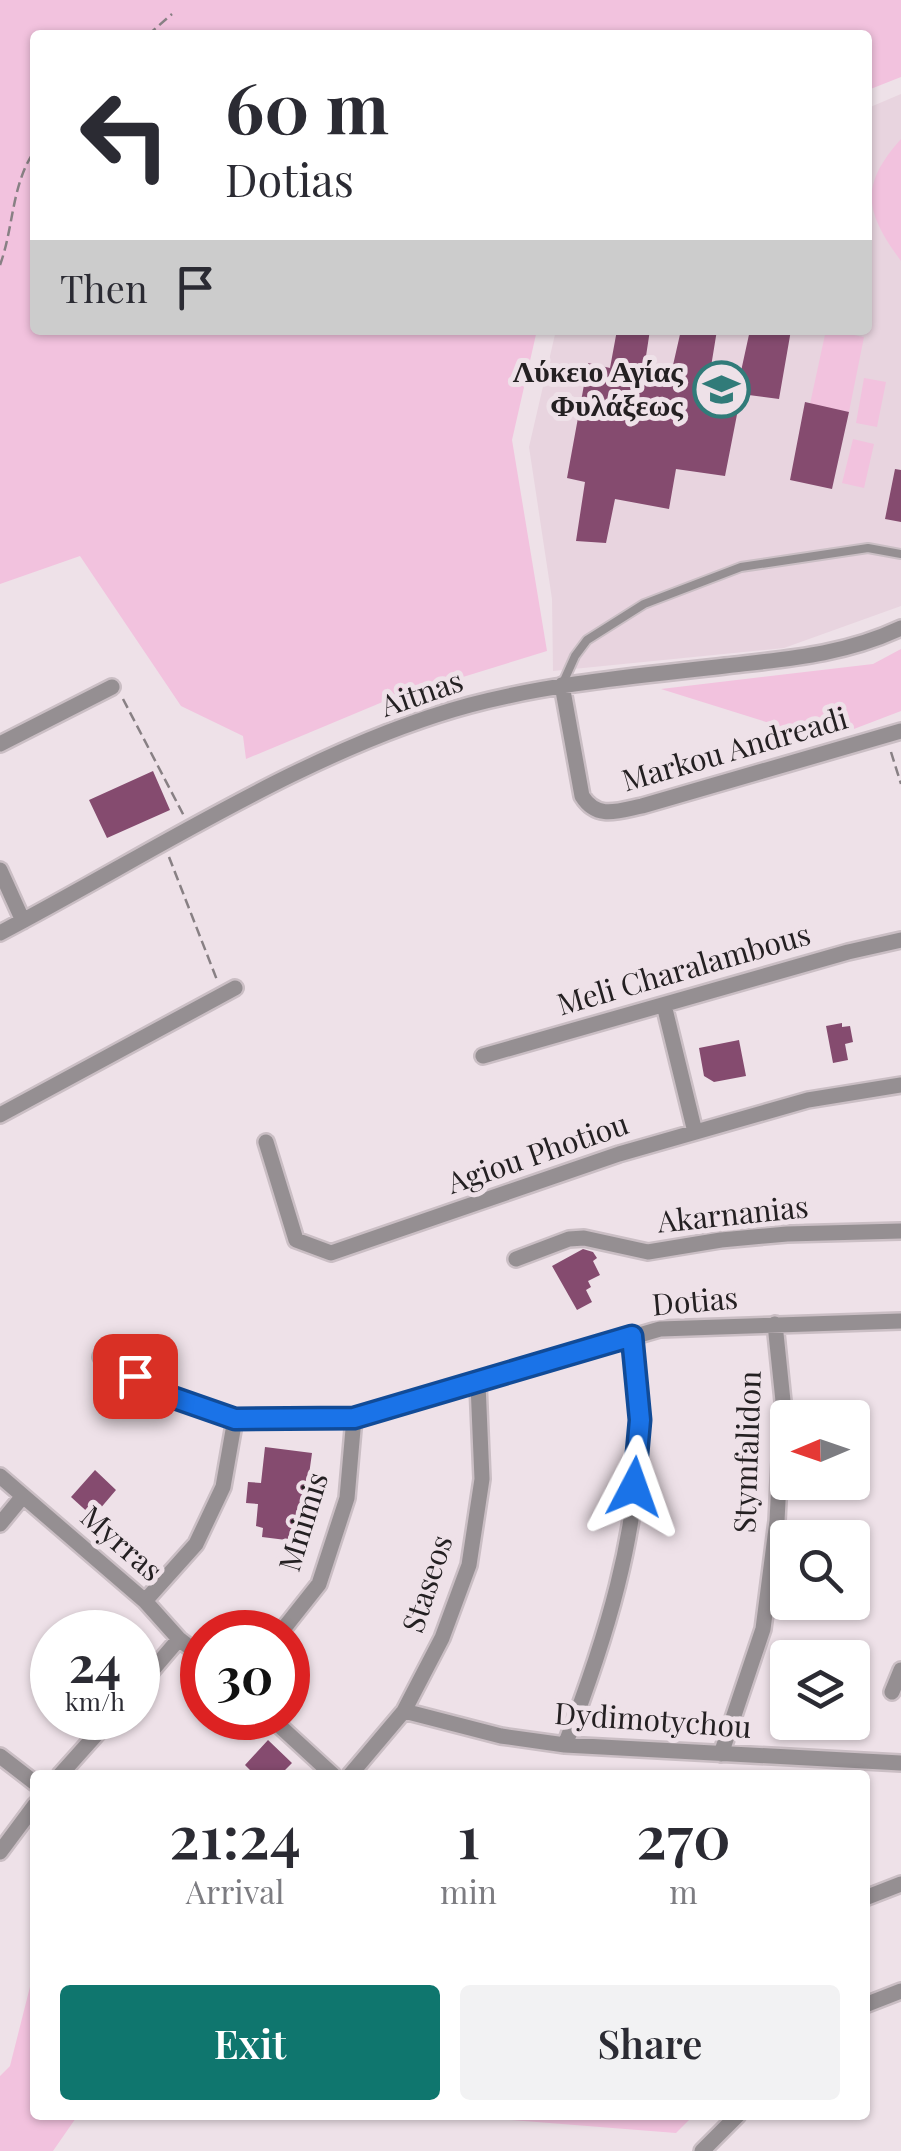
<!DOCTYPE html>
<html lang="en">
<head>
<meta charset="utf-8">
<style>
	:root { --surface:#fff; --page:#f2f2f3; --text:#2b2b33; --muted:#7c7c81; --accent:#0f766e }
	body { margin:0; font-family:"Playfair Display",serif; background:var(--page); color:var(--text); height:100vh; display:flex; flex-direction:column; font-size:38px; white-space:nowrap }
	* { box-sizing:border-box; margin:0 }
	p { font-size:32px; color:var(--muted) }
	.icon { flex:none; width:55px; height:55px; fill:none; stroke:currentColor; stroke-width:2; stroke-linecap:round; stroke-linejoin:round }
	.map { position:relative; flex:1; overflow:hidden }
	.side { position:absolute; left:30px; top:1770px; width:840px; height:350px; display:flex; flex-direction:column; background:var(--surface); border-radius:10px; box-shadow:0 2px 8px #0004 }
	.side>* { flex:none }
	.top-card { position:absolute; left:30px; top:30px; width:842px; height:305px; border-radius:10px; box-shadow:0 2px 8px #0004; background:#fff; color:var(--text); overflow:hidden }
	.needle { width:65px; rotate:268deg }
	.buttons { position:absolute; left:770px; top:1400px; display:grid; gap:20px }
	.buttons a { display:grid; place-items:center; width:100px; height:100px; border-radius:10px; background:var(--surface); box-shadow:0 2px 8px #0004; font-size:50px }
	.speed { position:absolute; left:30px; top:1610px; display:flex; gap:20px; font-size:50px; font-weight:700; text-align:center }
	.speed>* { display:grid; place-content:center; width:130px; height:130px; border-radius:50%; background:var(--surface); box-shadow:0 2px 8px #0004; line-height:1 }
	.speed small { font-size:25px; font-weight:400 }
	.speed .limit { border:15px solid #d22; background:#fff; color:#111 }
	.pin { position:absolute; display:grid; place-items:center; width:85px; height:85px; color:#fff; margin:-42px; border-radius:20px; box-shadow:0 5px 15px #0006 }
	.me { position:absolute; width:110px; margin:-55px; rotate:4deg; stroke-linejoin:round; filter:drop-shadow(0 0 8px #0008) }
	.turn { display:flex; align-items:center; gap:35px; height:210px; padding:0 30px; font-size:45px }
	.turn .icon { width:130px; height:130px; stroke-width:2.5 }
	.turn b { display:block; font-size:70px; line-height:85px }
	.then { display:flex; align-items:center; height:95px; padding:0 30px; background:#0003; gap:20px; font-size:38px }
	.eta { display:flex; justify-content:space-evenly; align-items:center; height:170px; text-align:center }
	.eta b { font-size:60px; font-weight:600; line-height:70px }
	.cta { display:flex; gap:20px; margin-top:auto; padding:20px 30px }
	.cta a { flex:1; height:115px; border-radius:10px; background:var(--accent); color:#fff; font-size:40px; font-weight:600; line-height:115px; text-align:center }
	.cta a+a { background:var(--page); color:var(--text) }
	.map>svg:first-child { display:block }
	.built { fill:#e8d4df }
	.green { fill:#f2c2de }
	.building { fill:#854b6f }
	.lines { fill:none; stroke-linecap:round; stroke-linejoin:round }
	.lane-casing { stroke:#cabec4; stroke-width:12 }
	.street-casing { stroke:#cabec4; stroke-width:20 }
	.path { stroke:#888084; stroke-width:2.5; stroke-dasharray:10 5; stroke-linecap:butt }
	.lane { stroke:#958f92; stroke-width:8 }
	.street { stroke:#958f92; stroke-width:15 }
	.route-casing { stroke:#114b97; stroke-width:25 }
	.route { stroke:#1a73e8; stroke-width:18 }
	.labels { text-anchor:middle; stroke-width:10; stroke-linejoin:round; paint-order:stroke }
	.poi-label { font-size:30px; font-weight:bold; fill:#242022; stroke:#eee1e8; text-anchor:end }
	.street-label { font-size:30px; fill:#242022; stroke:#eee1e8 }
</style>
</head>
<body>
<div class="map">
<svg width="901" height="2151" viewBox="0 0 901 2151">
	<rect width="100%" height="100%" fill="#eee1e8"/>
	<path class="built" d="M901,94V606L784,648L553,671L552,599L529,447L556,330H868V108Z"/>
	<path class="green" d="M0,0H901V77L868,90V35H35V330H537L512,440L547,651L385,701L246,759L243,736L181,706L80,556L0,584Z
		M901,139V261C865,212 859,186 901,139Z
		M826,330L864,337L849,412L810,404Z
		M864,378L886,382L877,427L856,423Z
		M853,439L874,444L864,488L842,483Z
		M901,649V711L846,732L779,726L661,689L873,664Z
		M35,1967V2115H78L53,2151H0V2076L10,2066Z
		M446,2115H694L676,2133Z"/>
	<path class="building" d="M617,330H650L644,369L671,374L681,330H717L709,379L738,385L750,330H791L779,399L741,394L725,476L676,469L669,509L615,499L606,543L576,541L585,482L567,478L588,363L610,368Z
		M805,402L849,412L832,489L790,480Z
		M895,469L901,470V522L885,519Z
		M153,771L170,810L107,838L89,800Z
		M842,1023V1027L850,1026L853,1042L845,1044L848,1060L833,1063L826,1026Z
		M739,1040L746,1076L714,1082L704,1076L699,1048Z
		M583,1249L593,1252L597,1258L593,1261L600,1275L588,1281L591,1287L586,1290L592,1302L577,1310L552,1266Z
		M265,1447L312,1453L307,1489L321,1491L318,1511L305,1510L302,1532L295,1531L294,1541L262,1537L263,1528L256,1526L258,1504L246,1503L248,1482L261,1483Z
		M95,1470L116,1490L93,1517L71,1497Z
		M268,1740L292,1763L280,1775H255L245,1765Z"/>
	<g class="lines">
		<defs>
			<path id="lane" d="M562,685L575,656L587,640L644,604L741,567L868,548L901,554"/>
			<path id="street" d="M562,685L582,796C597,820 618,811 642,806L901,731
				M0,744L112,687
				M0,870L23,921
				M0,933C147,856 310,748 470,705C553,683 639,676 725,666C786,659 844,655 901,628
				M664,1005L695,1132
				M483,1056L848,952L901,940
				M0,1115L235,988
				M266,1142L296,1240L331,1253L619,1154L808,1100L901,1085
				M516,1259L569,1239L584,1238L648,1252L721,1240L787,1234L901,1231
				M101,1357L169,1396L235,1419L354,1418L660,1329L901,1321
				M0,1476L145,1601L179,1639L202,1657
				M0,1524L23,1496
				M145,1601L196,1544L223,1487L235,1419
				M281,1632L319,1584L347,1498L354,1418
				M138,1687L179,1639
				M892,1692L901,1670
				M404,1711L501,1736L565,1745L901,1763
				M271,1718L333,1775
				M565,1745C605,1642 640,1532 639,1419C639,1392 634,1363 632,1336
				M721,1754L763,1629L777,1521L783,1401L775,1324
				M0,1756L35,1783
				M60,1775L111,1718
				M350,1775L404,1711L442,1638L469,1565L482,1479L478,1384
				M0,1852L35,1805
				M865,1898L901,1884
				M865,2005L901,1991
				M702,2151L738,2115"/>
		</defs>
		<use href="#lane" class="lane-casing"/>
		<use href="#street" class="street-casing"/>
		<path class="path" d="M148,35L172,14
			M0,265C14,227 11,185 35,150
			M123,699L184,816
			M891,752L901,784
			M169,857L217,980"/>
		<use href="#lane" class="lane"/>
		<use href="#street" class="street"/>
	</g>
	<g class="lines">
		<defs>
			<path id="route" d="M135,1376L169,1396L235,1419L354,1418L632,1336L640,1420L634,1487"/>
		</defs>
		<use href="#route" class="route-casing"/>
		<use href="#route" class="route"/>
	</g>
	<defs>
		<symbol id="school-ring" viewBox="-11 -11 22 22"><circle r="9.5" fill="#eee1e8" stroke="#317b79" stroke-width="1.5"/><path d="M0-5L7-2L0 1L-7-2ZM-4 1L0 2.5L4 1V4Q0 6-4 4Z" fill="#317b79"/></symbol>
	</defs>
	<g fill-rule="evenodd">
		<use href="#school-ring" x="690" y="358" width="63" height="63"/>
	</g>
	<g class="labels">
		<g class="poi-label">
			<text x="683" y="382">Λύκειο Αγίας<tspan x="683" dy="34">Φυλάξεως</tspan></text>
		</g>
		<g class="street-label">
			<text transform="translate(422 694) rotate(-19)" y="10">Aitnas</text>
			<text transform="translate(735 750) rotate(-16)" y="10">Markou Andreadi</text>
			<text transform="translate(684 970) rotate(-16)" y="10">Meli Charalambous</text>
			<text transform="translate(538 1154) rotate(-19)" y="10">Agiou Photiou</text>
			<text transform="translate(733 1215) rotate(-6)" y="10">Akarnanias</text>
			<text transform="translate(695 1302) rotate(-5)" y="10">Dotias</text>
			<text transform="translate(748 1452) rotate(-88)" y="10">Stymfalidon</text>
			<text transform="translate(304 1522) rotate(-73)" y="10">Mnimis</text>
			<text transform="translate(121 1544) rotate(41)" y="10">Myrras</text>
			<text transform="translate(428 1584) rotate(-72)" y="10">Staseos</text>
			<text transform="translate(653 1721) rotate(4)" y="10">Dydimotychou</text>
		</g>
	</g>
</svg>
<div class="buttons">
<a><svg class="needle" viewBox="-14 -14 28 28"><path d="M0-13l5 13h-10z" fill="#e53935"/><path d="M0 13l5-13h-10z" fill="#7c7c81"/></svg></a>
<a><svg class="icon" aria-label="search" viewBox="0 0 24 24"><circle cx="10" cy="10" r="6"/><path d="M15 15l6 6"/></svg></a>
<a><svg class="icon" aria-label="layers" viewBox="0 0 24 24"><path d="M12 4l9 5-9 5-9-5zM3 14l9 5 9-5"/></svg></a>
</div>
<div class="speed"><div>24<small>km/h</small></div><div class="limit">30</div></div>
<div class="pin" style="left:135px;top:1376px;background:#d93025"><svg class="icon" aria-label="arrive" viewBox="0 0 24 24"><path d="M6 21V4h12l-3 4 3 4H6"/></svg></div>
<svg class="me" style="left:634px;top:1487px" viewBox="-20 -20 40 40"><path d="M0-17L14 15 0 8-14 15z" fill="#1a73e8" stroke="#fff" stroke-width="4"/></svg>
<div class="top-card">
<div class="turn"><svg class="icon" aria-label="left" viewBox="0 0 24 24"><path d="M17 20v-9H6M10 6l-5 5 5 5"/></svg><div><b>60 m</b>Dotias</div></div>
<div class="then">Then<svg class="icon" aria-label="arrive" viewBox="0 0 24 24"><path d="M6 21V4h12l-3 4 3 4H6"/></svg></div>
</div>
<section class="side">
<div class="eta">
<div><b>21:24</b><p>Arrival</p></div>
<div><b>1</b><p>min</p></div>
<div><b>270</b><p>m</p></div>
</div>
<div class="cta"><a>Exit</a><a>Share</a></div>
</section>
</div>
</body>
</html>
